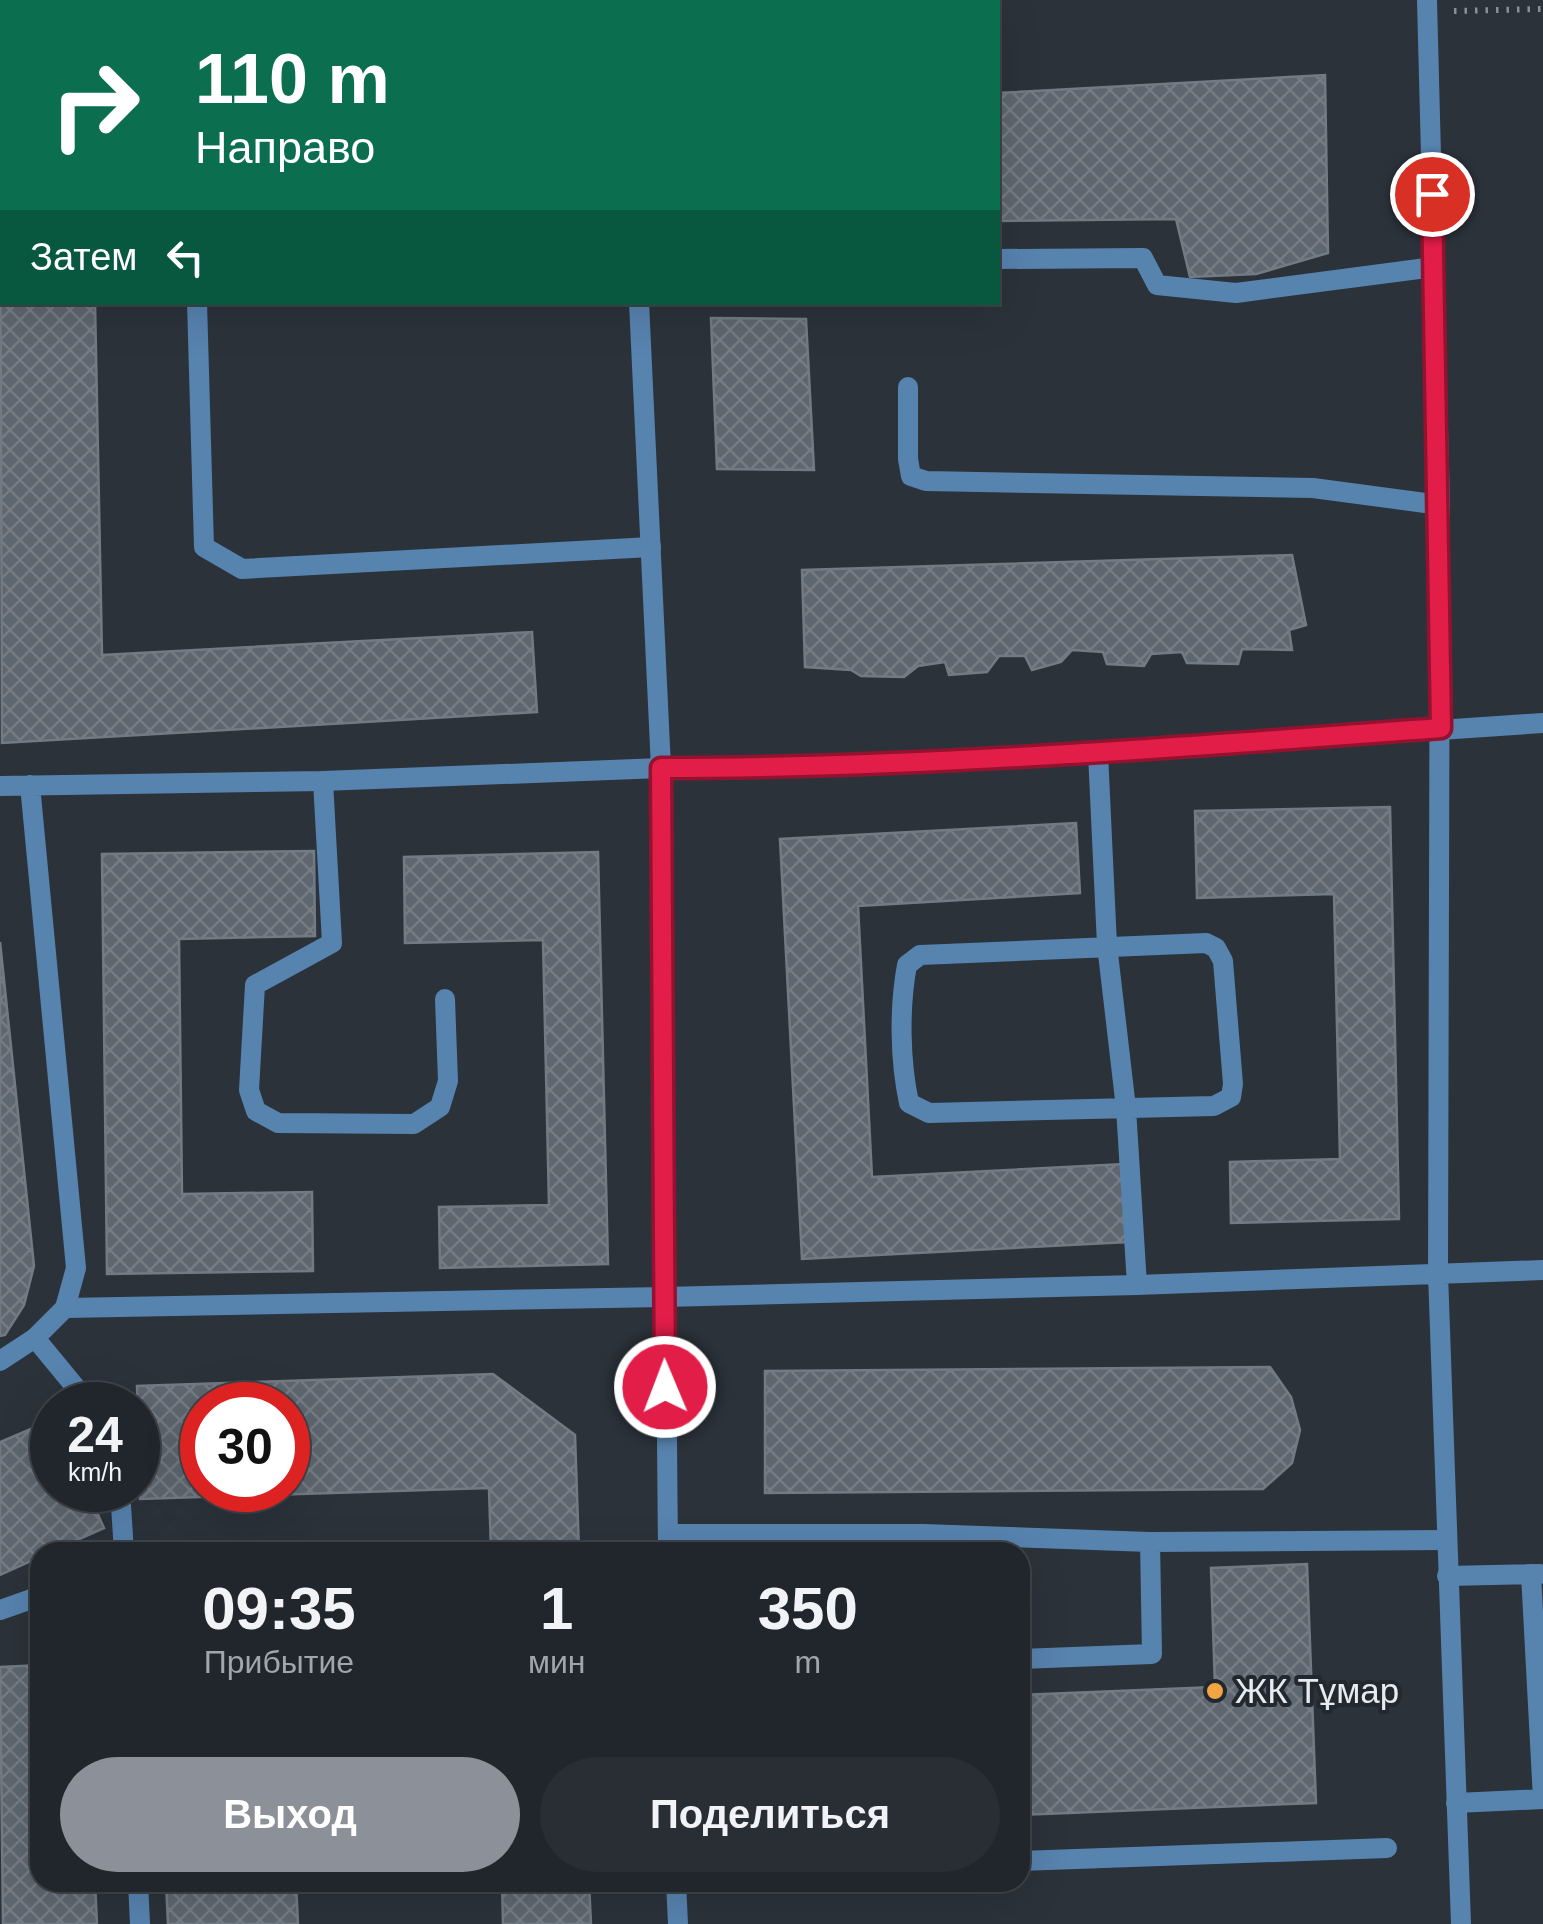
<!DOCTYPE html>
<html lang="ru">
<head>
<meta charset="utf-8">
<style>
	:root { --surface:#20262c; --page:#282e34; --text:#f1f3f6; --muted:#a2a5a9; --line:#3d4348; --accent:#8c9099 }
	body { margin:0; font-family:Helvetica,sans-serif; background:var(--page); color:var(--text); height:100vh; display:flex; flex-direction:column; font-size:38px; white-space:nowrap }
	* { box-sizing:border-box; margin:0 }
	p { font-size:32px; color:var(--muted) }
	.icon { flex:none; width:55px; height:55px; fill:none; stroke:currentColor; stroke-width:2; stroke-linecap:round; stroke-linejoin:round }
	.map { position:relative; flex:1; overflow:hidden }
	.sheet { position:absolute; left:30px; top:1542px; width:1000px; height:350px; display:flex; flex-direction:column; background:var(--surface); border-radius:30px; box-shadow:0 10px 40px #0002,0 0 0 2px var(--line) }
	.sheet>* { flex:none }
	.banner { position:absolute; left:0px; top:0px; width:1000px; height:305px; box-shadow:0 10px 40px #0002,0 0 0 2px var(--line); background:#0b6e4f; color:#fff; overflow:hidden }
	.speed { position:absolute; left:30px; top:1382px; display:flex; gap:20px; font-size:50px; font-weight:700; text-align:center }
	.speed>* { display:grid; place-content:center; width:130px; height:130px; border-radius:50%; background:var(--surface); box-shadow:0 10px 40px #0002,0 0 0 2px var(--line); line-height:1 }
	.speed small { font-size:25px; font-weight:400 }
	.speed .limit { border:15px solid #d22; background:#fff; color:#111 }
	.pin { position:absolute; display:grid; place-items:center; width:85px; height:85px; color:#fff; margin:-42px; border:5px solid #fff; border-radius:50%; box-shadow:0 2px 10px #0007 }
	.me { position:absolute; width:110px; margin:-55px; rotate:359deg; stroke-linejoin:round; filter:drop-shadow(0 0 8px #0008) }
	.turn { display:flex; align-items:center; gap:35px; height:210px; padding:0 30px; font-size:45px }
	.turn .icon { width:130px; height:130px; stroke-width:2.5 }
	.turn b { display:block; font-size:70px; line-height:85px }
	.then { display:flex; align-items:center; height:95px; padding:0 30px; background:#0003; gap:20px; font-size:38px }
	.eta { display:flex; justify-content:space-evenly; align-items:center; height:170px; text-align:center }
	.eta b { font-size:60px; font-weight:800; line-height:70px }
	.cta { display:flex; gap:20px; margin-top:auto; padding:20px 30px }
	.cta a { flex:1; height:115px; border-radius:60px; background:var(--accent); color:#fff; font-size:40px; font-weight:800; line-height:115px; text-align:center }
	.cta a+a { background:var(--page); color:var(--text) }
	.map>svg:first-child { display:block }
	.building { fill:url(#building-cross-hatch); stroke:#727b84; stroke-width:2.5; fill-rule:evenodd }
	.lines { fill:none; stroke-linecap:round; stroke-linejoin:round }
	.path { stroke:#8a9097; stroke-width:6; stroke-dasharray:2.5 8; stroke-linecap:butt }
	.lane { stroke:#5783af; stroke-width:20 }
	.street { stroke:#5783af; stroke-width:20 }
	.route-casing { stroke:#92132f; stroke-width:25 }
	.route { stroke:#e11d48; stroke-width:18 }
	.poi-dot { fill:#f2a541; stroke:#212830; stroke-width:4 }
	.labels { text-anchor:middle; stroke-width:8; stroke-linejoin:round; paint-order:stroke }
	.poi-label { font-size:35px; fill:#e6ebf0; stroke:#212830; text-anchor:start }
</style>
</head>
<body>
<div class="map">
<svg width="1543" height="1924" viewBox="0 0 1543 1924">
	<defs>
		<pattern id="building-cross-hatch" width="8" height="8" patternUnits="userSpaceOnUse" patternTransform="scale(2.5)"><rect width="8" height="8" fill="#5e666f"/><path d="M0 0l8 8M0 8l8-8" fill="none" stroke="#757c84"/></pattern>
	</defs>
	<rect width="100%" height="100%" fill="#2b323a"/>
	<path class="building" d="M1325,75L1328,253L1256,274L1190,277L1176,219L998,221V93Z
		M0,144H2V302H95L102,655L532,632L537,712L2,743Z
		M711,318L806,319L814,470L717,469Z
		M1292,555L1306,625L1289,630L1292,650L1242,649L1238,664L1187,663L1182,652L1151,654L1144,666L1107,664L1103,652L1072,650L1061,662L1032,670L1025,656H999L987,672L949,675L945,662L918,666L904,677L861,676L851,670L805,667L802,570Z
		M1390,807L1399,1219L1231,1223L1230,1162L1340,1159L1334,894L1197,898L1195,811Z
		M1076,823L1080,893L858,906L872,1177L1124,1164L1128,1242L802,1259L780,839Z
		M314,851L315,936L179,939L182,1194L312,1192L313,1271L107,1274L102,854Z
		M598,852L608,1264L440,1268L439,1207L549,1205L543,940L405,943L404,857Z
		M0,942L34,1266L24,1305L5,1335L0,1336Z
		M1270,1367L1291,1397L1300,1430L1292,1463L1263,1489L765,1493V1371Z
		M493,1374L575,1435L579,1552H491L489,1488L140,1499L137,1386ZM202,1405H288V1490H202Z
		M52,1420V1490H87L104,1528L50,1552H40V1557L0,1575V1442Z
		M1307,1564L1316,1803L1020,1815V1695L1215,1687L1211,1568Z
		M40,1665V1882H95L97,1924H3L0,1667Z
		M166,1882H296L298,1924H168Z
		M502,1882H589L591,1924H503Z"/>
	<g class="lines">
		<path class="path" d="M1454,11L1543,9"/>
		<path class="lane" d="M84,2L93,0
			M0,30H2
			M998,259L1143,258L1157,285L1236,293L1434,267
			M197,302L204,547L242,569L651,547
			M908,387V459L911,476L926,481L1313,488L1440,505
			M1098,753L1107,945L1126,1108L1137,1285
			M323,781L332,943L255,985L249,1090L256,1111L278,1123L414,1124L440,1107L448,1081L445,999
			M1206,943L1216,948L1223,961L1233,1084L1231,1097L1214,1106L929,1113L909,1103C900,1061 899,1008 907,965L920,955Z
			M35,1338L77,1389L86,1405
			M120,1490L124,1552
			M668,1534H923L1150,1542L1446,1540
			M1531,1574L1543,1799
			M1447,1576L1540,1574
			M0,1610L40,1596
			M1020,1659L1152,1654L1150,1542
			M1456,1803L1543,1799
			M1020,1861L1387,1848
			M138,1882L140,1924"/>
		<path class="street" d="M627,0V2
			M1427,0L1440,505L1438,1273L1461,1924
			M639,302L661,768L668,1552
			M0,786L323,781L661,768H778L1098,753L1543,723
			M65,1308L664,1297L1137,1285L1543,1270
			M0,1361L35,1338L65,1308L76,1268L30,785
			M676,1882L678,1924"/>
	</g>
	<g class="lines">
		<defs>
			<path id="route" d="M665,1387L661,768C922,768 1182,747 1441,728L1432,194"/>
		</defs>
		<use href="#route" class="route-casing"/>
		<use href="#route" class="route"/>
	</g>
	<circle class="poi-dot" cx="1215" cy="1691" r="10"/>
	<g class="labels">
		<g class="poi-label">
			<text x="1235" y="1703">ЖК Тұмар</text>
		</g>
	</g>
</svg>
<div class="speed"><div>24<small>km/h</small></div><div class="limit">30</div></div>
<div class="pin" style="left:1432px;top:194px;background:#d93025"><svg class="icon" aria-label="arrive" viewBox="0 0 24 24"><path d="M6 21V4h12l-3 4 3 4H6"/></svg></div>
<svg class="me" style="left:665px;top:1387px" viewBox="-20 -20 40 40"><circle r="17" fill="#e11d48" stroke="#fff" stroke-width="3"/><path d="M0-11L8 9 0 5-8 9z" fill="#fff"/></svg>
<div class="banner">
<div class="turn"><svg class="icon" aria-label="right" viewBox="0 0 24 24"><path d="M7 20v-9h11M14 6l5 5-5 5"/></svg><div><b>110 m</b>Направо</div></div>
<div class="then">Затем<svg class="icon" aria-label="left" viewBox="0 0 24 24"><path d="M17 20v-9H6M10 6l-5 5 5 5"/></svg></div>
</div>
<section class="sheet">
<div class="eta">
<div><b>09:35</b><p>Прибытие</p></div>
<div><b>1</b><p>мин</p></div>
<div><b>350</b><p>m</p></div>
</div>
<div class="cta"><a>Выход</a><a>Поделиться</a></div>
</section>
</div>
</body>
</html>
